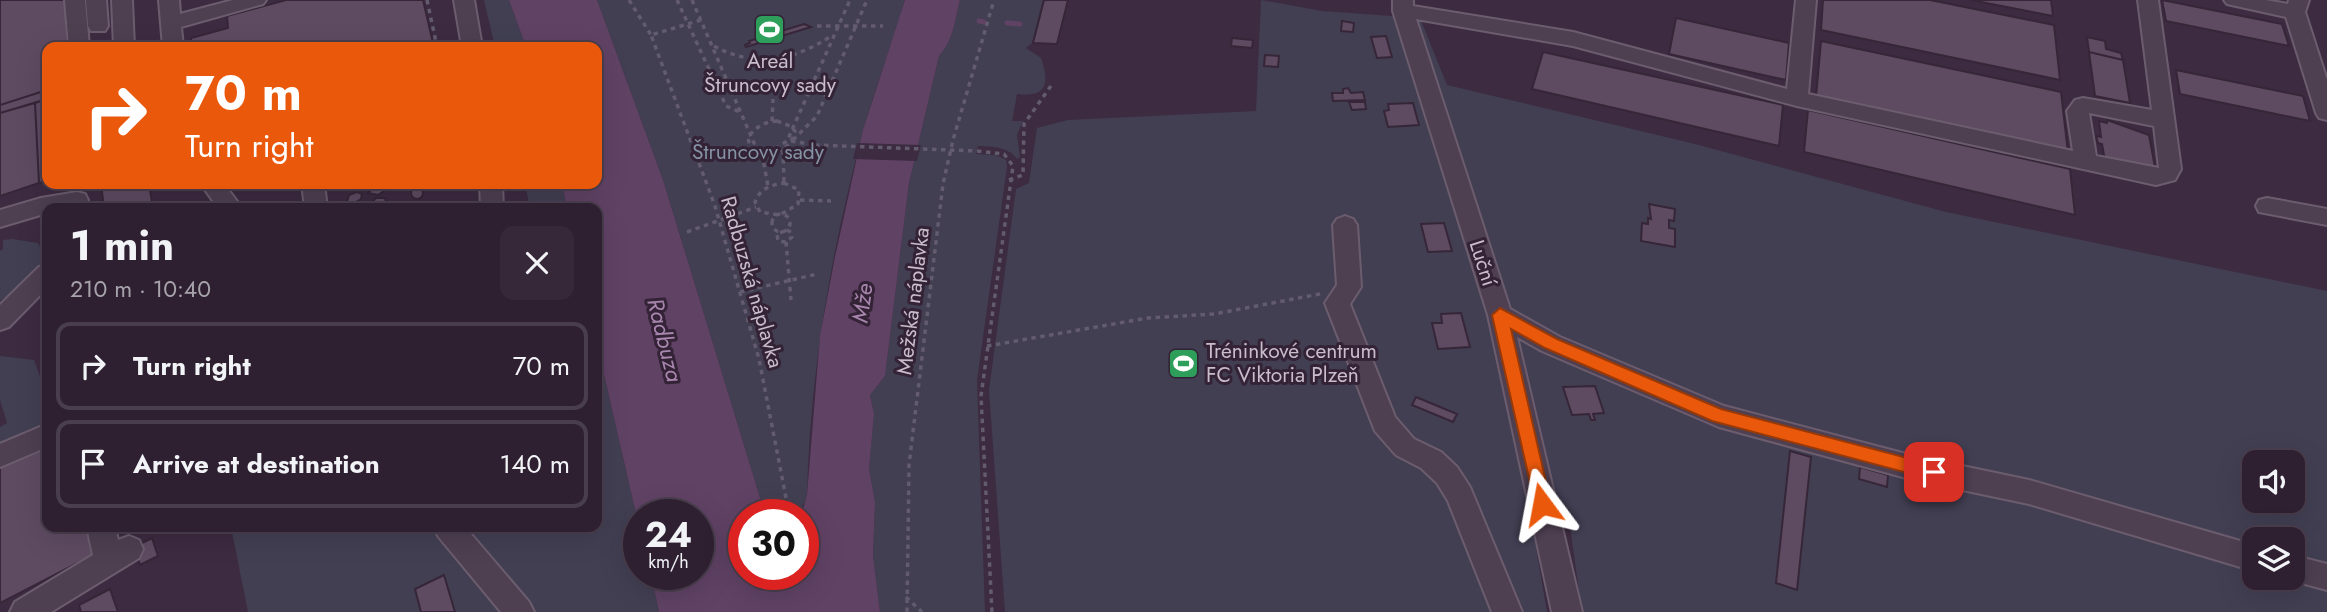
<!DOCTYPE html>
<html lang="en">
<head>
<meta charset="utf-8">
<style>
	:root { --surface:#2e2031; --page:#362839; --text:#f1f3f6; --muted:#a7a3ab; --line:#493e4d }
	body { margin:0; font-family:Jost,sans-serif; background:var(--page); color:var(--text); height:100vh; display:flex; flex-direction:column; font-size:26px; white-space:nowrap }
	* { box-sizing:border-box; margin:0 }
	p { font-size:23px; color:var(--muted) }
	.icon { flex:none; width:38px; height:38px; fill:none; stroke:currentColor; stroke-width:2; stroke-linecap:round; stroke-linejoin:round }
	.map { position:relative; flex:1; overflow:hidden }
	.sheet { position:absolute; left:42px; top:203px; width:560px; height:329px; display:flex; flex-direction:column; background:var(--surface); border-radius:14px; box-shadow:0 7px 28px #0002,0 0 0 2px var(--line) }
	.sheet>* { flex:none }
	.banner { position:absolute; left:42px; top:42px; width:560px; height:147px; border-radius:14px; box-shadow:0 7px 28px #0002,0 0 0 2px var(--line); background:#ea580c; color:#fff; overflow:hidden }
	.buttons { position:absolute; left:2242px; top:450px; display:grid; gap:14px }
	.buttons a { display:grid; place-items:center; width:63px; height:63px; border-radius:14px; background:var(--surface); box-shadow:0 7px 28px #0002,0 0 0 2px var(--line); font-size:35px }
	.speed { position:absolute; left:623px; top:499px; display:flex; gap:14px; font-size:35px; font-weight:700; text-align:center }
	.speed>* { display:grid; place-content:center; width:91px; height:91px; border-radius:50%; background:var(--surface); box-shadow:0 7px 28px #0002,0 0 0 2px var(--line); line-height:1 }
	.speed small { font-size:18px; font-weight:400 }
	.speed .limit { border:10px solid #d22; background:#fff; color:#111 }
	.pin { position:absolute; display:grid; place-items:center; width:60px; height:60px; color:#fff; margin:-30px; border-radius:14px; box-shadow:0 4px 10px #0006 }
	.me { position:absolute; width:77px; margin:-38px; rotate:347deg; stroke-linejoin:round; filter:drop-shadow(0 0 5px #0008) }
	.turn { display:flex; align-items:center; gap:24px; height:147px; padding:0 28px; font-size:32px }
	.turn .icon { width:91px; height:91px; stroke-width:2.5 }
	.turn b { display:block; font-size:49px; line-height:60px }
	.round { display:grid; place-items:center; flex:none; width:74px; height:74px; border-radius:14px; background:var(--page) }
	.head { display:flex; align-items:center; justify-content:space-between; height:119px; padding:0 28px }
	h1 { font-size:42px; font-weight:700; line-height:52px }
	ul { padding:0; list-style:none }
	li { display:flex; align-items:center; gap:21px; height:88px; margin:0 14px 10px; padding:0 14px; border:4px solid var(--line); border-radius:14px }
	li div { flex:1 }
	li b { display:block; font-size:26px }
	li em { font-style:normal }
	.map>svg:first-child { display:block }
	.green { fill:#423f53; fill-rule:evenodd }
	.water { fill:#604265 }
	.pier { fill:#3d2b41 }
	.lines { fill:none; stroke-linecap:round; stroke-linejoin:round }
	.stream { stroke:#604265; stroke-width:5 }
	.building { fill:#5e4b62; stroke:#362638; stroke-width:2 }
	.minor-casing { stroke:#6c5d6e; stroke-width:4 }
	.path { stroke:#635b6e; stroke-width:3.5; stroke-dasharray:4.5 4.5; stroke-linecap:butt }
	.minor { fill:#4e3f51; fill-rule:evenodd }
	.path-bridge { stroke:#635b6e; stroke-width:3.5; stroke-dasharray:4.5 4.5; stroke-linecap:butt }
	.route { fill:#ea580c; stroke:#983908; stroke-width:2 }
	.labels { text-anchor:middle; stroke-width:6; stroke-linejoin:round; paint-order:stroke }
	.poi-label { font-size:21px; fill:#c9bccb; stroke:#342336 }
	.park-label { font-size:21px; fill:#8493a3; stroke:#342336 }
	.street-label { font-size:21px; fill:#c9bccb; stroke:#342336 }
	.water-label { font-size:23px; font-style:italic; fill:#a887ae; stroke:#342336 }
</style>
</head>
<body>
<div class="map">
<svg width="2327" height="612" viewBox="0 0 2327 612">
	<rect width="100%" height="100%" fill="#3d2b41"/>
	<path class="green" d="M484,0H509L526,47H495Z
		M597,0H905C892,44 875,88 863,132C831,250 810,373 807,495C800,521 788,514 765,514L663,180Z
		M960,0H1043L1032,43L1026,48L1041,58C1050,83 1047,98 1017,94L1012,121H1023L1017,135L1020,157L1017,159C1008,146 993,147 978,146L976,154L996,155L1006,160L1007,167L977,380L985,612H880L873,555L875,502L869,469L874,414L870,395L885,376L909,183L939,56C953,42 955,19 960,0Z
		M1261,0L1322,11L1420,18L1447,85L1695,144L1946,212L2327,291V612H1582L1569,519L1531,518L1547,612H1005L989,390L1016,189L1029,183L1037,128L1068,120L1256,111ZM2254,462H2292V500H2254ZM2254,539H2292V578H2254Z
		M525,184H562L567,208H530Z
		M12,239L38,243C54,270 19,287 0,301V251L3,249V240Z
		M597,344L639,527V574H651L659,612H248L231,527H597Z
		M0,356L34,360L47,396V432L0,452V427L7,423L0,400Z"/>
	<path class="water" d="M509,0H597L663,180L765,514H744V574H803V514H796L803,509L807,495L820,336L835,257L863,130L905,0H960C955,19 953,42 939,56L909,183L885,376L870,395L874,414L869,469L875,502L873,555L880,612H659L651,574H698V514H639V527L597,344V208H567L562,184H597V47H526Z"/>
	<path class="pier" d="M857,143L921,145L917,161L853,159Z"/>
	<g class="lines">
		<path class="stream" d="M979,21L984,22
			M1007,23L1020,24"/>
	</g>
	<path class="building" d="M0,0H65L68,47H47V90L0,105Z
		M286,0H423L434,47H191V38L228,28L227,16Z
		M1044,0H1068L1057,44L1033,43Z
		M1823,0H1930L2054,25L2060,80L1821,30Z
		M1971,0H2051L2053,16Z
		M2162,0L2282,24L2289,46L2166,21Z
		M1676,18L1789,43L1786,80L1669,54Z
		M1342,21L1354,23L1353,32L1341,31Z
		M804,24L811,27L746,47L745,45L750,43L749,41Z
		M1386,36L1392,57L1377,58L1371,37Z
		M2087,37L2105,41L2106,49L2121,53L2123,60L2089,52Z
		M1232,38L1253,40L1252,48L1231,46Z
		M1821,41L2061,92L2068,153L1816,97Z
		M1543,52L1783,105L1779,146L1532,89Z
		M2089,52L2123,60L2130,103L2095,96Z
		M1265,55L1279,56L1278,67L1264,66Z
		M2176,70L2303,96L2310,121L2180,94Z
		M1348,88L1351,93L1363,92L1365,100L1333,101L1332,93H1343V89Z
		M47,90V99L0,113V105Z
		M47,99V181L39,183L35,103Z
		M1349,102H1365L1366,109L1352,110Z
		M35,103L39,183L0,196V113Z
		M1413,103L1419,125L1388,127L1384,111L1389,110L1388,104Z
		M1808,110L2070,169L2075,215L1804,152Z
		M2107,120L2149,135L2155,167L2139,164L2140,169L2105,161L2102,144L2098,143L2096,136L2101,137L2099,121L2107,123Z
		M101,184H149L153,208H104Z
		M383,186L384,191L378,195L368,193L374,187Z
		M411 193a6 6 0 1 1 12 0a6 6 0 1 1-12 0Z
		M357,192L362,194L361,199L354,203L347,202L349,195Z
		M376,198H385L386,202L380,207H373L371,203Z
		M1649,204L1675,209L1674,221L1669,220V228L1675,229V247L1641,241L1642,223L1648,224V218L1651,219Z
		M1444,223L1452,251L1428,252L1421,224Z
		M1461,313L1470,347L1438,349L1432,323H1442L1441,314Z
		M1595,386L1604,413L1593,414L1595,420H1591L1589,414L1572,415L1563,387Z
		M1416,397L1457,414L1453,422L1412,405Z
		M47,443V527H90L99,552L0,603V465Z
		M1790,451L1811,457L1797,590L1776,583Z
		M1860,467L1888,475L1887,487L1859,479Z
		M152,538L158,556L140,565L134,547Z
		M444,575L455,612H421L415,589Z
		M110,589L118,612H81L79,605Z"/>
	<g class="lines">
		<defs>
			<path id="minor" d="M65,0H85L89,47H69Z
				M86,0H106L108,26L105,31H91L88,26Z
				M112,0H132L134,47H114Z
				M159,0H179L180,14L233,0H266L263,4L181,27L183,47H163Z
				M454,0H474L482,47H462Z
				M1393,0H1413V6L1573,32L1787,89L1796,0H1816L1808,94L2073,151L2067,111L2075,100L2083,98L2152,110L2138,0H2158L2181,169L2175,180L2156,185L1797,106L1573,46L1416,19L1510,309L1560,337L1724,406L1910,455L2029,480L2254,545V571L2029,504L1910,479L1719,427L1542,351L1517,337L1582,612H1552L1488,315L1393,11ZM2089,113L2154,126L2159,168L2096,156Z
				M2224,0H2266L2288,4L2289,0H2309L2305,12L2327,80V120L2319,118L2316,113L2286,17L2227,4Z
				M201,184H224L242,208H218Z
				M302,184H324L327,208H305Z
				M480,184H502L503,208H481Z
				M77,192L85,194L88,200L85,206L47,208V213L0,227V210L41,198Z
				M2267,198L2327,209V225L2259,212L2256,206L2259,200Z
				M1345,216L1353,219L1357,225L1361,287L1350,304L1395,417L1414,439L1441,452L1457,467L1470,487L1522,612H1492L1448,501L1437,483L1421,468L1396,455L1375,431L1325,303L1337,285L1333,225L1337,219Z
				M47,264V288L9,327L0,330V305L39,267Z
				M47,424V447L0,467V444Z
				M87,527H115L118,540L129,536L139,540L143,549L139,558L51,612H10L15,602L93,555Z
				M434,527H465L529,602L534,612H501L438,536Z
				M2292,555L2327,564V590L2283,578H2292Z"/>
		</defs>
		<use href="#minor" class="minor-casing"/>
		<path class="path" d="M427,0L437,47
			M629,0L651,35
			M677,0L726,106L742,113
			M692,0L754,143L760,148L772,151L787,141L850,0
			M701,20L651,35L715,206L759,359L787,503
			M817,26H883
			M714,46C754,68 794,61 831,36
			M772,121L773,99
			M777,121L790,126L795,131C790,154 768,156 750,147L748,138C755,127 764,122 777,121Z
			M793,140L817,116L867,0
			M791,141L815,145
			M783,150L784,183
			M977,151L1004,154L1013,166L981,396L992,612
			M762,154L768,186
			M1009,180L1023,175L1024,124L1053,83
			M784,183L799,190L798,204L780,215L760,212L755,202C760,189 770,185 784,183Z
			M800,200L831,201
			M772 223a9 9 0 1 1 18 0a9 9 0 1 1-18 0Z
			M787,230L792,233V237L786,242L778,241L777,234Z
			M687,232L756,207
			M786,242L791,300
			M740,292L817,274
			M987,346L1148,318L1214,314L1320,294
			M906,597L922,612
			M907,612L909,465L943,184L953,140L994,0"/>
		<use href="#minor" class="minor"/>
		<path class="path-bridge" d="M815,145L977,151"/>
	</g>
	<path class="route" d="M1500,308L1557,339L1721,409L1934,465L1940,467L1943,472L1940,478L1934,480L1712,421L1545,348L1511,329L1551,504L1549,509L1542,512L1536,509L1492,315Z"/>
	<defs>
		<symbol id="stadium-square" viewBox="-11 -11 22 22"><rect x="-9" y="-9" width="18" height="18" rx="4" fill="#2e9e5b" stroke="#342336"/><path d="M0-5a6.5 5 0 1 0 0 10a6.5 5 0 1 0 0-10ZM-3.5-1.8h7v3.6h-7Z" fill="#fff"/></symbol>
	</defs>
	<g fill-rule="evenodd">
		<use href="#stadium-square" x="752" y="12" width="35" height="35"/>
		<use href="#stadium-square" x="1166" y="346" width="35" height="35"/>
	</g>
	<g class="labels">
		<g class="poi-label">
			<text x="770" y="68">Areál<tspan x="770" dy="24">Štruncovy sady</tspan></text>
			<text x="1206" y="358" text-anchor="start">Tréninkové centrum<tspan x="1206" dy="24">FC Viktoria Plzeň</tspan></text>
		</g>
		<g class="park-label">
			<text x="758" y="159">Štruncovy sady</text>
		</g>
		<g class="street-label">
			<text transform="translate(1483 263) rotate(72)" y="7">Luční</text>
			<text transform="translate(752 282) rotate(74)" y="7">Radbuzská náplavka</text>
			<text transform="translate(913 301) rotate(-83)" y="7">Mežská náplavka</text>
		</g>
		<g class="water-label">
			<text transform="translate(862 303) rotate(-82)" y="8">Mže</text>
			<text transform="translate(665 340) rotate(76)" y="8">Radbuza</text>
		</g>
	</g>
</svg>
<div class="buttons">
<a><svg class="icon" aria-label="sound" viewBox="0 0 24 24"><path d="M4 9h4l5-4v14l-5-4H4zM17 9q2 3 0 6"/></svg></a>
<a><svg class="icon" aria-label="layers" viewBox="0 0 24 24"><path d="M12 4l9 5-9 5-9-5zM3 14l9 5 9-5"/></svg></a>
</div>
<div class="speed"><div>24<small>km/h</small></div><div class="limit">30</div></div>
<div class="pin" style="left:1934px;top:472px;background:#d93025"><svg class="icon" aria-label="arrive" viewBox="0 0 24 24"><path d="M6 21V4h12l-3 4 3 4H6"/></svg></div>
<svg class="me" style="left:1542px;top:504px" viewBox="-20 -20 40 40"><path d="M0-17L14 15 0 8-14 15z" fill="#ea580c" stroke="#fff" stroke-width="4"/></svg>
<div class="banner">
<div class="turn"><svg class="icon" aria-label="right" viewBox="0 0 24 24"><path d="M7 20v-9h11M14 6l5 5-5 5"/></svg><div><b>70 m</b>Turn right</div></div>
</div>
<section class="sheet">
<div class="head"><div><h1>1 min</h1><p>210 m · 10:40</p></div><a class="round"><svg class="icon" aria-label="close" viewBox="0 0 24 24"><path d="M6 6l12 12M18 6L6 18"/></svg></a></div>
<ul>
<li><svg class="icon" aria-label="right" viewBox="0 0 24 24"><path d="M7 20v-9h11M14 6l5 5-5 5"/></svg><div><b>Turn right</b></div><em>70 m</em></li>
<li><svg class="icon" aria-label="arrive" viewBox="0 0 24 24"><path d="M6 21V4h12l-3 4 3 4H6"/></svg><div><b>Arrive at destination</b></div><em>140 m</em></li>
</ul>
</section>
</div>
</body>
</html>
